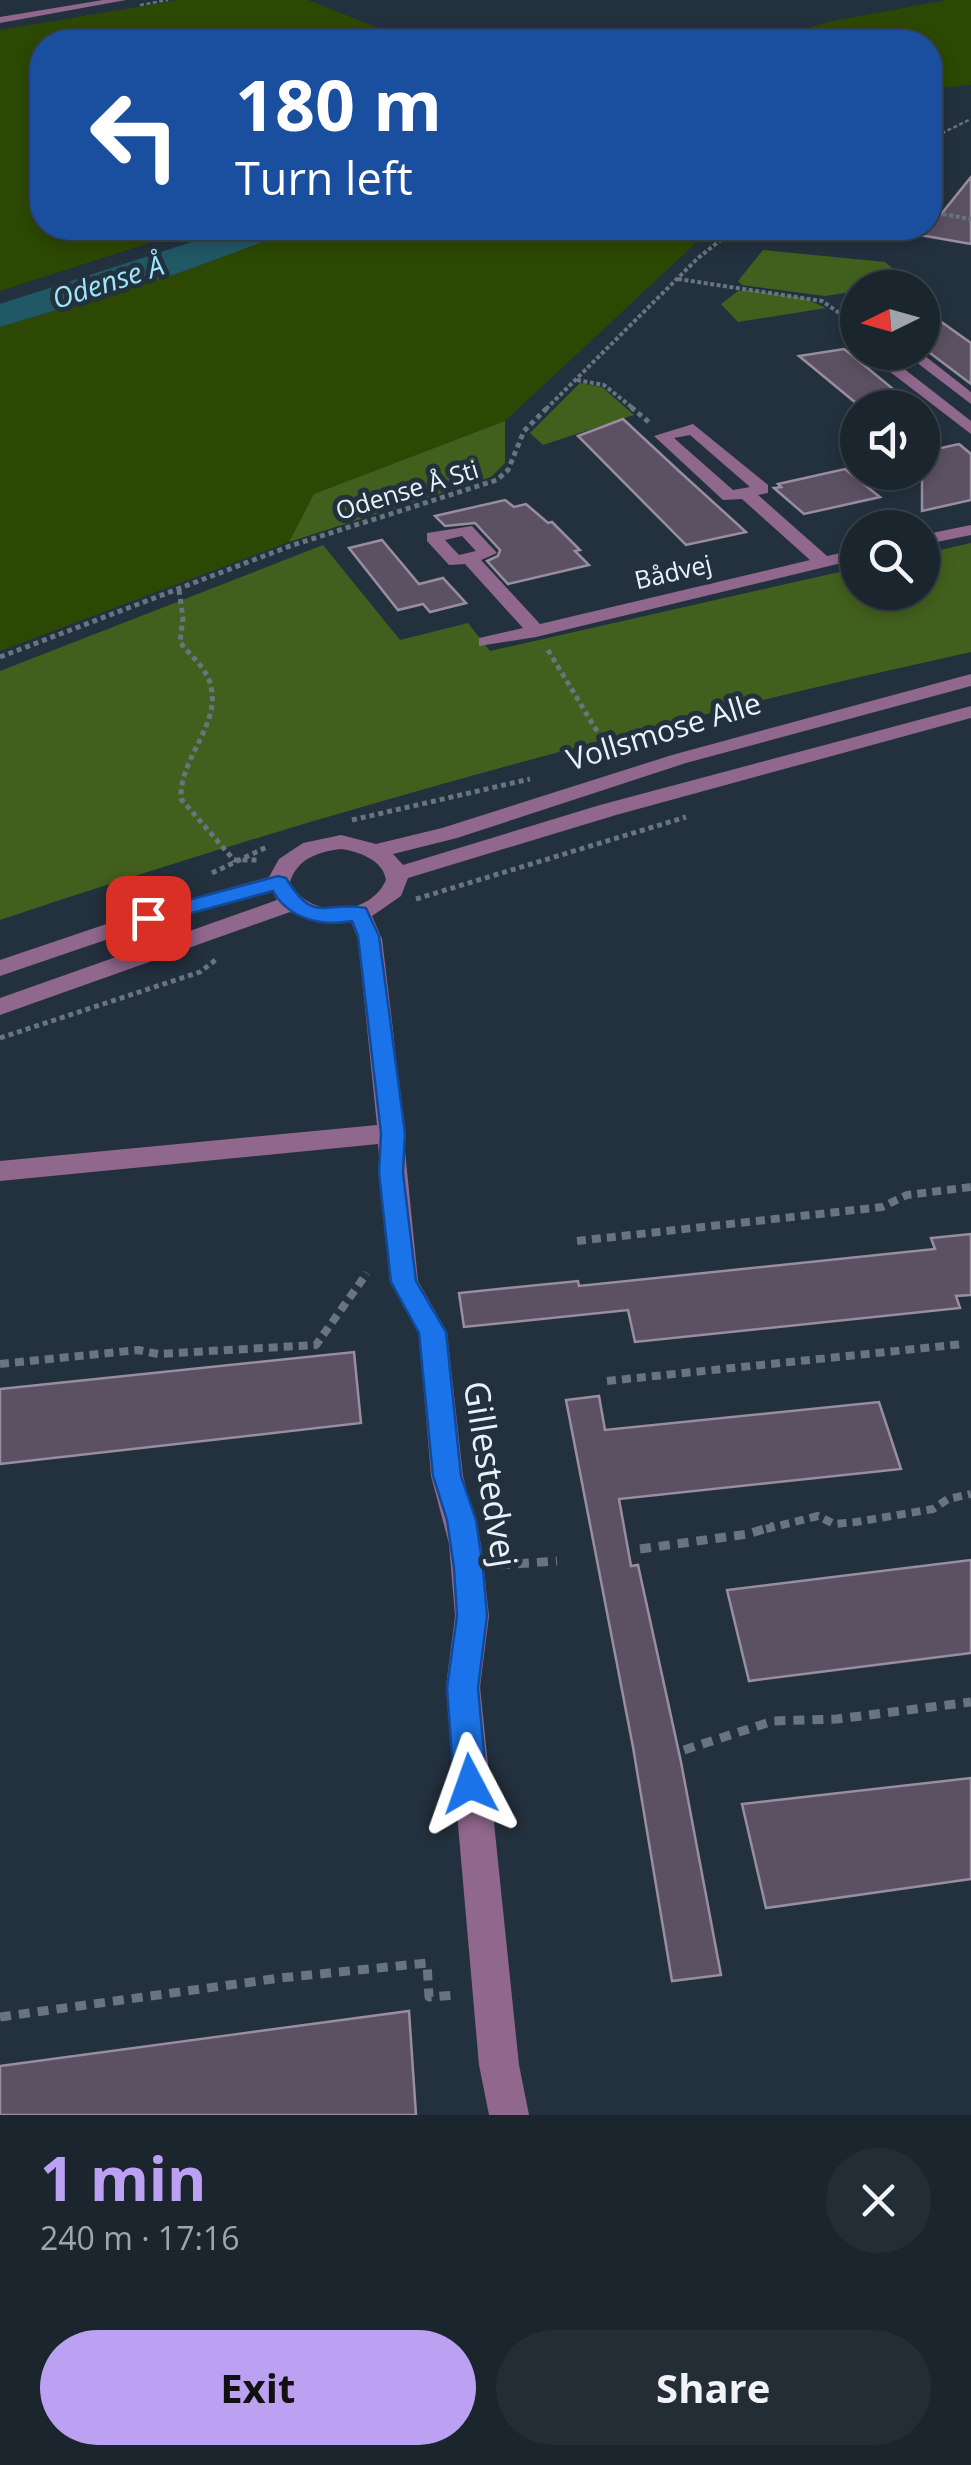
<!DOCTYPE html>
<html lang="en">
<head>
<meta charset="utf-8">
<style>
	:root { --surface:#1a252e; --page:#232d36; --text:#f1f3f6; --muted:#9fa5aa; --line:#38424a; --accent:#bca0f2 }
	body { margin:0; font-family:"Open Sans",sans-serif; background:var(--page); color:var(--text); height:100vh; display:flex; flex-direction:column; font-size:38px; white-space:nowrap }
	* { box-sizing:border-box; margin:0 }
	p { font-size:32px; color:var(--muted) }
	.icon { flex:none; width:55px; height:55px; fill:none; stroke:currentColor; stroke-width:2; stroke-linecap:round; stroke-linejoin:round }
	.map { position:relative; height:2115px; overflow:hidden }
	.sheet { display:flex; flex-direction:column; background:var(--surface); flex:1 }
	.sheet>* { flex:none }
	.banner { position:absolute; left:30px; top:30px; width:912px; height:210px; border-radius:40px; box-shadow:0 5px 15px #0003,0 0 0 2px var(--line); background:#1a4fa0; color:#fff; overflow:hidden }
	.needle { width:65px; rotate:265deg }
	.tools { position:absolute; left:840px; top:270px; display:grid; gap:20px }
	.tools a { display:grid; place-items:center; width:100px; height:100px; border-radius:50%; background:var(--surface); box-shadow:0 5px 15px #0003,0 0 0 2px var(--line); font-size:50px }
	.pin { position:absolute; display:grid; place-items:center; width:85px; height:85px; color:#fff; margin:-42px; border-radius:20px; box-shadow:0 5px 15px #0006 }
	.me { position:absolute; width:110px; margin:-55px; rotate:356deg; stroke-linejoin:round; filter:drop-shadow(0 0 8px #0008) }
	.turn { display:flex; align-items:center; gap:35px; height:210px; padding:0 40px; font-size:45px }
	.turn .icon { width:130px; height:130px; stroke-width:2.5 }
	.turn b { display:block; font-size:70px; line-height:85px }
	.round { display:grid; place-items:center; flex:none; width:105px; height:105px; border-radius:52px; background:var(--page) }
	.headline { display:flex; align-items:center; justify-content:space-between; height:170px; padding:0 40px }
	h1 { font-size:60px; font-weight:700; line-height:75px; color:var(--accent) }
	.action { display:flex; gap:20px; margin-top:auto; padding:20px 40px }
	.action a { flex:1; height:115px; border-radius:60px; background:var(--accent); color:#111; font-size:40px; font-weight:700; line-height:115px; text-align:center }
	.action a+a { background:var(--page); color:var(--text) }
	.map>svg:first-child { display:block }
	.green { fill:#2c4802 }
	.forest { fill:#42601d }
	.water { fill:#215865 }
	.building { fill:#5c5162; stroke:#998da0; stroke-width:2.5 }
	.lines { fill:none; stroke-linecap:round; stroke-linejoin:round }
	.path-far4 { stroke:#687480; stroke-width:2.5; stroke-dasharray:4 2.5; stroke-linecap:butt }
	.path-far3 { stroke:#687480; stroke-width:4; stroke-dasharray:4 2.5; stroke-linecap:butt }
	.path-far2 { stroke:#687480; stroke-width:5; stroke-dasharray:5 4; stroke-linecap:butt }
	.path-far1 { stroke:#687480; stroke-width:8; stroke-dasharray:9 6; stroke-linecap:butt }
	.path { stroke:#687480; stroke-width:9; stroke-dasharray:11 8; stroke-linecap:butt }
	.minor { fill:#90688d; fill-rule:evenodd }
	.route { fill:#1a73e8; stroke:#114b97; stroke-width:2.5 }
	.labels { text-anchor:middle; stroke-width:10; stroke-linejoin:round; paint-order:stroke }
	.far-street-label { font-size:25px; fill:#e9f2fb; stroke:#23313e }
	.far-water-label { font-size:28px; font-style:italic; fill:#9ce7fa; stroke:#23313e }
	.street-label { font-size:30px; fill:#e9f2fb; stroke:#23313e }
	.near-street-label { font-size:35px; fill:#e9f2fb; stroke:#23313e }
</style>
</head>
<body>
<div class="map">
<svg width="971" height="2115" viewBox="0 0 971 2115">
	<rect width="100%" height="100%" fill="#23313e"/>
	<path class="green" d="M179,0H308L413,42H42V228H196L0,291V30Z
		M947,0H971V85L930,89V42H762L828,22Z
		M301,228H712L505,421L314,494L289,542L0,651V327L176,274Z"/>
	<path class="forest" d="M764,228H878L859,241L808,237Z
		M763,250L885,262L911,283L858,288L857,291L825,296L742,285L738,281Z
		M748,290L804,298L826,308L738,322L721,304L738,291Z
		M580,383L602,387L634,415L543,445L530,433Z
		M505,421V463L491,477L289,542L314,494Z
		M971,543V652C643,724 319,813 0,920V671L323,545L400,640L468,623L490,651L857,568L858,592H922L923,554Z"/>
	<path class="water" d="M235,228H301L176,274L0,327V304Z"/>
	<path class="building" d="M971,177V244L920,235L930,228Z
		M940,321L971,343V384L922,347V324Z
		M844,349L853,356L916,408H862L799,356Z
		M623,419L680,472L746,532L686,545L578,436Z
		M959,444L971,454V500L922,511V452Z
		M845,469L880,497L804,514L774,488L781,487L778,484Z
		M505,500L514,507L526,504L548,523L552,522L580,550L575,551L589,565L508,584L487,561L498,556L500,550L475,523L445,526L435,516Z
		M382,540L419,584L443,578L466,603L430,612L423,604L398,610L349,548Z
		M971,1234V1295L956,1296L960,1308L635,1342L628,1310L464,1327L459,1293L578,1281L579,1286L935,1249L931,1238Z
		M354,1352L361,1423L0,1464V1389Z
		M599,1396L605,1430L879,1402L901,1469L619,1499L631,1566L638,1565L681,1762L721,1975L672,1981L633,1747L566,1400Z
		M971,1560V1653L749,1681L727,1590Z
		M971,1778V1879L766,1908L742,1804Z
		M409,2011L416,2115H0V2066Z"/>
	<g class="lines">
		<path class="path-far4" d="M140,5L168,0
			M930,139L971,119"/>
		<path class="path-far3" d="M930,212L971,219
			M678,279L822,301L858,326
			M577,380L604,385L634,409
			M546,409L698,258L736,228"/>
		<path class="path-far2" d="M631,407L650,423
			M179,590L183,618L180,642C189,654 203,665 209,680C225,722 179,756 181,799L234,860H258
			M548,650L612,756
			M0,657L290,546L497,480L508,470L524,431L548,407
			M352,820L530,779
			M212,873L269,846
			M416,899L686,817
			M0,1038L200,972L218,958"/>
		<path class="path-far1" d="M577,1241L882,1207L907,1195L971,1187
			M0,1364L138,1350L158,1354L316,1345L367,1273
			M607,1381L963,1344
			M766,1529L818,1516L834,1524L856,1522L933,1509L948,1499L971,1494"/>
		<path class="path" d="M640,1549L748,1534L774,1526
			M499,1565L557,1561
			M684,1750L773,1721L837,1719L971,1702
			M0,2017L280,1978L427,1963L429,1997L456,1995"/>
		<path class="minor" d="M103,0H126L0,23V17Z
			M871,352H898L889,357L971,421V434L872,358Z
			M903,352H920L971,392V404Z
			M693,424L768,485V493L758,495L827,556L858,549V559L536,637L479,646V638L523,628L465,564L449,565L427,541V533L472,526L497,553L481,560L540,624L810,560L742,499L723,500L654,436ZM690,435L750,487L733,490L674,438ZM462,536L476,551L459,555L445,540Z
			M971,525V535L922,545V535Z
			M971,674V686L686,763L457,838L393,854L403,865L600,805L971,706V718L616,815L408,878L401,896L372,916L382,939L393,1030L418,1281L447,1332L463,1476L481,1544L489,1616L480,1687L519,2065L529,2115H489L479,2065L446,1687L455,1616L449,1544L431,1476L419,1333L390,1282L378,1144L0,1181V1161L377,1125L358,939L351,922L322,923L290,912L0,1015V998L277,900L272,891L155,923L0,976V960L139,913L269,877L279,859L303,843L341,835L376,844L442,828L672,755ZM341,849C360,852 383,860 386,880C369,918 308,919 290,882C298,858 318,852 341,849Z"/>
	</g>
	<path class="route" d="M278,876L286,878C315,926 325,900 366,908L379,936L405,1133L403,1173L416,1281L446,1332L461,1476L476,1520L483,1568L487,1616L478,1688L487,1784L482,1795L470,1800L459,1795L454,1784L447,1688L457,1616L454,1568L447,1520L433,1476L419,1333L391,1282L379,1173L381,1133L358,936L352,921C321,927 288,918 273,891L148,925L137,918L140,913Z"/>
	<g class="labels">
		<g class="far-street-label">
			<text transform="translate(407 490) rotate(-17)" y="9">Odense Å Sti</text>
			<text transform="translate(673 572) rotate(-13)" y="9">Bådvej</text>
		</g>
		<g class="far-water-label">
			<text transform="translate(108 282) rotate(-18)" y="10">Odense Å</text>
		</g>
		<g class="street-label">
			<text transform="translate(664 732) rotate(-17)" y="10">Vollsmose Alle</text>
		</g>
		<g class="near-street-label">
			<text transform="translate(490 1474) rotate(81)" y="12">Gillestedvej</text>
		</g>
	</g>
</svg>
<div class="tools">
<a><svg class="needle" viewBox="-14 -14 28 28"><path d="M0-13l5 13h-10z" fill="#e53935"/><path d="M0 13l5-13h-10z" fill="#9fa5aa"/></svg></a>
<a><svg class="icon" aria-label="sound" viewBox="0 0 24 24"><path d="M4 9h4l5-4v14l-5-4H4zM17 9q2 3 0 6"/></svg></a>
<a><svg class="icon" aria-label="search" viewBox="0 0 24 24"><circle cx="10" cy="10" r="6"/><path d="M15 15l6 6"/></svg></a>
</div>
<div class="pin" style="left:148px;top:918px;background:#d93025"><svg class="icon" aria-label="arrive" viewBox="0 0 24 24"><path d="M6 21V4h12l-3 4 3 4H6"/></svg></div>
<svg class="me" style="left:470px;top:1784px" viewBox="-20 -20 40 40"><path d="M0-17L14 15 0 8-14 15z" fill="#1a73e8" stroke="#fff" stroke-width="4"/></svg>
<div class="banner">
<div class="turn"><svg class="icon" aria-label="left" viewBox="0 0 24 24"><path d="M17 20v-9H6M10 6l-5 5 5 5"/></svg><div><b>180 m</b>Turn left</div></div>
</div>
</div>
<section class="sheet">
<div class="headline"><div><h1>1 min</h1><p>240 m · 17:16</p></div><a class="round"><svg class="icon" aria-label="close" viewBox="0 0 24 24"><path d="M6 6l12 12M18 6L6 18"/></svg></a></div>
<div class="action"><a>Exit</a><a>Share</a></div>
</section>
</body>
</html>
